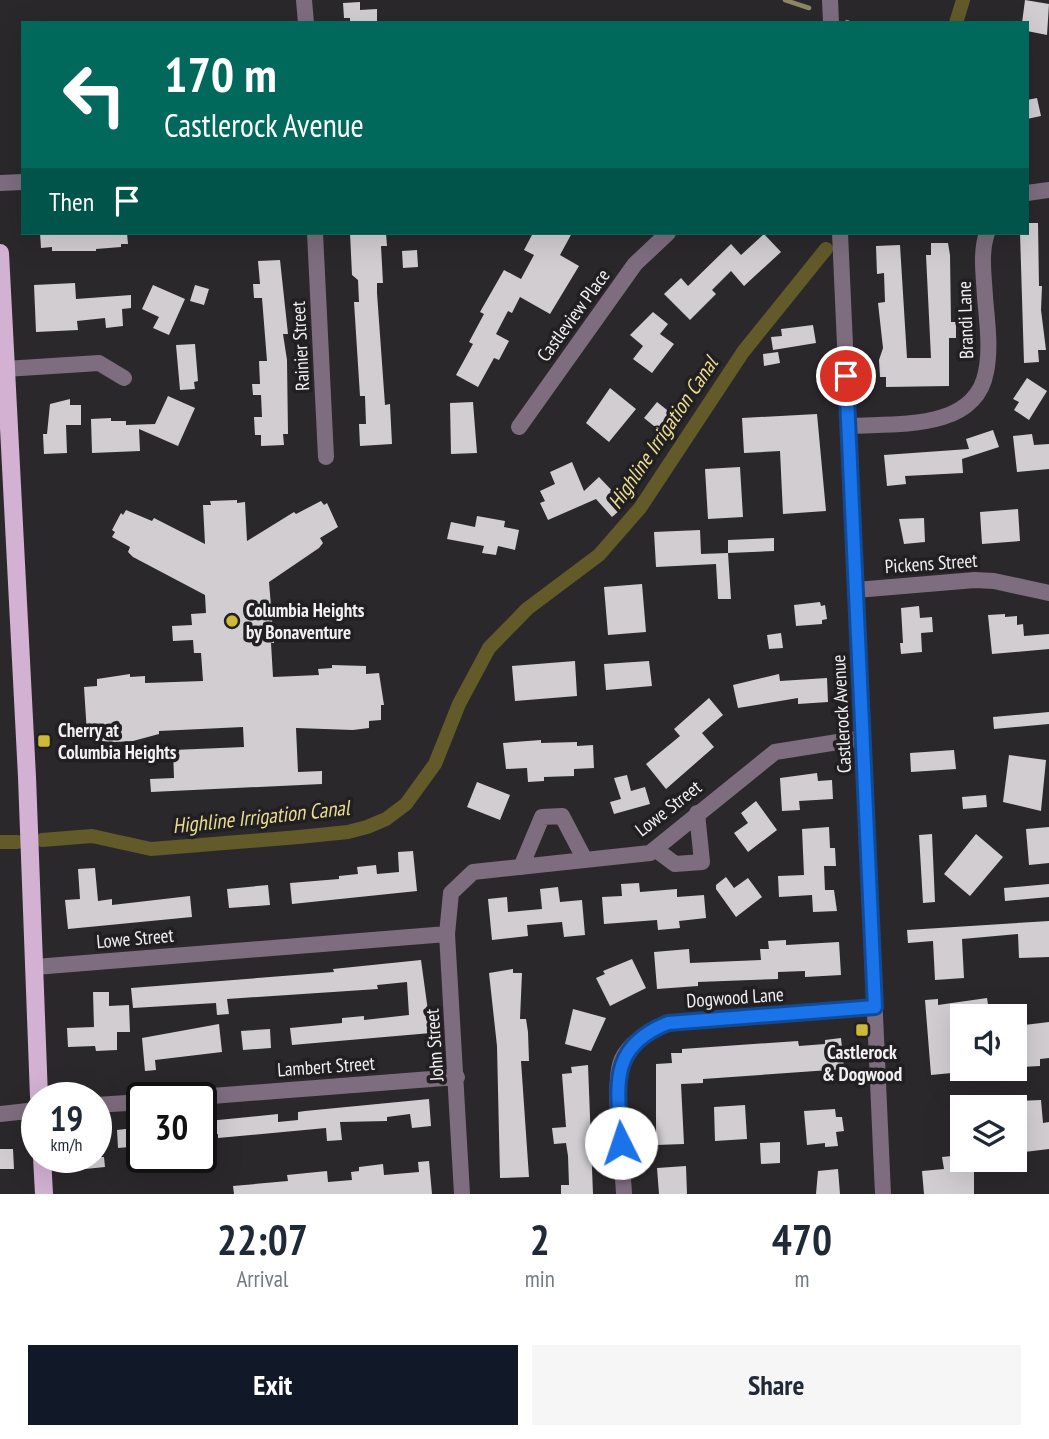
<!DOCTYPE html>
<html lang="en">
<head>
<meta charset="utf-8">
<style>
	:root { --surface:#fff; --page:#f6f6f7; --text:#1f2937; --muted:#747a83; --accent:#111827 }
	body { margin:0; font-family:"PT Sans Narrow",sans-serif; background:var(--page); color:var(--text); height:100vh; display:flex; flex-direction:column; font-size:26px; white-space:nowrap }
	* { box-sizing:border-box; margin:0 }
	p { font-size:23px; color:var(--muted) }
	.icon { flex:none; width:38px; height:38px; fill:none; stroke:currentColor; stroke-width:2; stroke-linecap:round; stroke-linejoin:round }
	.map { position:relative; height:1194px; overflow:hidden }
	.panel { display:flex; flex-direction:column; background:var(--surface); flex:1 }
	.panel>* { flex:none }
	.banner { position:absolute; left:21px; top:21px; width:1008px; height:214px; border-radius:0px; box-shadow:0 7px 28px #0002; background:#00695c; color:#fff; overflow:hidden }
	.tools { position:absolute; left:950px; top:1004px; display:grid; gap:14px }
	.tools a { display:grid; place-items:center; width:77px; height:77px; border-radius:0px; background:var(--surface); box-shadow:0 7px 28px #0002; font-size:35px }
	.speed { position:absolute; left:21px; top:1082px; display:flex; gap:14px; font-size:35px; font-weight:700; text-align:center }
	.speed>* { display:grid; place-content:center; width:91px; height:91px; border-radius:50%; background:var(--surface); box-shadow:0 7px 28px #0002; line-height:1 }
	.speed small { font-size:18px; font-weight:400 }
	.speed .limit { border:4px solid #111; border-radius:10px; background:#fff; color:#111 }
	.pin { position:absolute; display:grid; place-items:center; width:60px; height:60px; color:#fff; margin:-30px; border:4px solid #fff; border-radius:50%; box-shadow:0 2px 7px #0007 }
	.me { position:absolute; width:77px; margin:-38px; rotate:356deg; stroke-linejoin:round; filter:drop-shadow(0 0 5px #0008) }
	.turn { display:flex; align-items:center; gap:24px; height:147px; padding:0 28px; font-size:32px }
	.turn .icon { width:91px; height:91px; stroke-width:2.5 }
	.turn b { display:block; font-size:49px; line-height:60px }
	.then { display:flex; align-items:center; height:66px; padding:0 28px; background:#0003; gap:14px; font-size:26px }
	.eta { display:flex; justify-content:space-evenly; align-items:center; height:119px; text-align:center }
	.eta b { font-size:42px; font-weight:700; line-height:49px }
	.action { display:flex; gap:14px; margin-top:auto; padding:14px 28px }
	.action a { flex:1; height:80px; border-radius:0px; background:var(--accent); color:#fff; font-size:28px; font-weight:700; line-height:80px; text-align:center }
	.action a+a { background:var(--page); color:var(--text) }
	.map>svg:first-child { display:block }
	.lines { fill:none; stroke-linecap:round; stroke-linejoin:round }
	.stream { stroke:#8d8765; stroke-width:4.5 }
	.canal { stroke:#625a29; stroke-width:14 }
	.building { fill:#d1cdd1 }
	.minor { stroke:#7d6d7e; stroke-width:16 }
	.major { stroke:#d2b1d3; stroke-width:18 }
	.route-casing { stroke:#114b97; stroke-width:18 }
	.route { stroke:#1a73e8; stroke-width:12 }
	.poi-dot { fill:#ceb938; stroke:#221f22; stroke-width:2.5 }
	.labels { text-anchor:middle; stroke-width:7; stroke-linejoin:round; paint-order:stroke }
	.street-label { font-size:19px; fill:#f2f0f2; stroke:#221f22 }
	.poi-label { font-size:19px; font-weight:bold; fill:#f2f0f2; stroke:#221f22; text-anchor:start }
	.water-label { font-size:21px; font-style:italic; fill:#eadd8f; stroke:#221f22 }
</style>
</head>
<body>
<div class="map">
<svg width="1049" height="1194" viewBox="0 0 1049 1194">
	<rect width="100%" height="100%" fill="#2b282b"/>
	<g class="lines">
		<path class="stream" d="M785,0L809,8
			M847,22L849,23"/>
		<path class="canal" d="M956,23L963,0
			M42,840L92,836L151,849L299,837L348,832L367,827L386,819L406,804L435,764L459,704L489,648L527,609L599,555L640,508L743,352L826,249
			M0,842H17"/>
	</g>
	<path class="building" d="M1025,0L1049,4L1047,35L1027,31V23H1022Z
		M360,2V10L377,9V23H350V18H344L343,3Z
		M1037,98L1041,116L1027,119V100Z
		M1027,223H1038L1039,286H1042L1041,310L1046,350H1038L1039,362L1024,363L1020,233H1027Z
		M40,233H127L128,244H121V247L96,249V251H52V247L41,248Z
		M350,233H386L387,246H381L383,283H377V293L385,405L390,404L392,444L360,446L359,424H366L365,396H360L354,302H359L358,280L352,275Z
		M533,233H572L560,255L579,266L550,314L520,297L512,313L508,311L496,334L509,341L499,360L494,358L478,387L456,375L473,344L469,342L484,314L480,312L504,270L521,279L534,255L524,250Z
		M764,234L781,252L744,286L731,271L712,290L716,294L690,320L664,294L681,278L688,286L731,244L741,255Z
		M931,243H948L950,255L951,322H956V338H949V386L886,387V377H880L879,360L883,348L878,303L885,302L884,273L877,274L876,246L900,245L907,358H931L926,255H931Z
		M417,250L418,267L403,268L402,251Z
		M280,260L288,334H283L287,360L288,434H283L284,445L261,446V435H255L254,417H262L261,395H253L252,384H260L259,361H267L262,298H254L253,284H260L258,261Z
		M75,283L76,299L131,295V308L122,309L123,326L106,328L105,318L77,321L78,330L36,332L34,285Z
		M153,285L185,299L169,335L153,328L159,317L142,309Z
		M195,285L209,289L204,305L190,301Z
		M653,312L668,324L660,334L674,344L652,373L633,359L643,346L630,335Z
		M813,325L816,343L773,350L771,337L782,336L781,329Z
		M195,344L198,381L194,382L195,389L180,390L176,345Z
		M778,352L780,363L764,366L763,354Z
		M1027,378L1047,391L1029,420L1014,410L1019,402L1013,399Z
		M610,388L636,409L609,442L586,423Z
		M168,396L195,408L178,446L139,429L140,451L92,453L91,419L111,418V421H126V425L155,424Z
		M70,399V405H81V425H66L67,453L44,454L43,434H47L50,404Z
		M473,402L477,453L451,454L450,403Z
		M657,402L677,418L664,434L644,418Z
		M817,414L826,511L783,514L780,451L744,453L742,418Z
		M993,430L999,447L962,459L963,473L905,476L906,484L887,486L884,455L969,449L966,439Z
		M1032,434L1034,445L1049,444V469L1017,472L1013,436Z
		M572,462L584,491L599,477L621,500L616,505L620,510L612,517L596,499L548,520L540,503L545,501L540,491L555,484L550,472Z
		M740,467L743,517L708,519L705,469Z
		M237,500V503L245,502L247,541L294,512L296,514L321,501L324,505L327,503L338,527L320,538L323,543L319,548L269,582L274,643H271L273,677L319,675L318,669L332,668V665L366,666V674L379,673L384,705H381V720L369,721V728L353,730L296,728L298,772L322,771V784L151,792L150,779L174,778L173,750L244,747L243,727L159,731V734L133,741L115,742L101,741L100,733L87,734L84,687L97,686V679L130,674V677L145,676V683L203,681L201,653H194L193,640L173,641L172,626L192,625L191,614L206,613L205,595L133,557L128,552L130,547L112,537L115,532L112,530L121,513L123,515L126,510L152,521L154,518L205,544L203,505H211L210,501Z
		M1018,509L1020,541L982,544L980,512Z
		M477,516L505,521L504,527L519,530L515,550L498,546L496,555L482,553L484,546L447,539L451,522L475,527Z
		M924,518L925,542L904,544L899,519Z
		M700,530L701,554L728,553L731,599H718L716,564L656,567L654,532Z
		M774,538V551L728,553V540Z
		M642,584L646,632L608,635L604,587Z
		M820,602L821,606L825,605L827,619L822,620V624L796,626L794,605Z
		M919,606L920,618L932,617L933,632L921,633L922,652L901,654L900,643H903L901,608Z
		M1005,614V617L1017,616V625L1023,624L1024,636L1049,634V649L992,654L988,615Z
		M781,633L783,648L769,649L767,635Z
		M575,661L577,696L515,701L512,666Z
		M649,661L652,686L606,690L604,664Z
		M779,674L780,681L827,678L828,702L798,704V698L738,708L733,685Z
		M709,698L723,715L702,733L714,747L666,789L646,764L680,736L674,729Z
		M1049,712V724L994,729L993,717Z
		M541,740V743L577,742V746L593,745L594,768L574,769V776L544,777V781L528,782L527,768L506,769L503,743Z
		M954,750L956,769L911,772L910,753Z
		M1009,755L1046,760L1041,811L1003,802Z
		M817,773L818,781L832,780L833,799L799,801L800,810L782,811L780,778Z
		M627,775L631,791L645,787L650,804L614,814L610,802L621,799L614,778Z
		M477,782L510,795L500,820L467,807Z
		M986,795L987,807L963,809L962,797Z
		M756,801L777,830L748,852L734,833L748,823L741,813Z
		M829,827L830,848H835L836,866H824L825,890H834L837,911L813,912L812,895L779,897L778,876L804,875L802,829Z
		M1049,827V863L1029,865L1026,829Z
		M932,834L935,902L923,903L919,835Z
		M976,834L1003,857L970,896L944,874Z
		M413,851L417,891L292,904L290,883L339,879V876L358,874L357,867L376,865L377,874L399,872L398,852Z
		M95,868L98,901L112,899V905L190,896L192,917L68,929L65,900L80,899L78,869Z
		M726,877L734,888L748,878L762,897L736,917L716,889V885Z
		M639,883L640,892L677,889V897L704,895L706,918L679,921L680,928L658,930L657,920L604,924L602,897L622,896L621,884Z
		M1049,884V897L1005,901L1004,888Z
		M268,885L270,905L229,908L227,889Z
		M558,887L560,902L582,900L585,935L564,937L562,922L527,925L528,936L492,940L488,899L507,897L508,912L542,909L540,889Z
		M1049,921V957L1019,958L1018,934L962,939L964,978L935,980L933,941L908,943L907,930Z
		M786,940V945L839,942L841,975L805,977V971L778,972V979L698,982V986L657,989L654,952L689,949L690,963L761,960L760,949H769L768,941Z
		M632,959L646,988L610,1006L596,978L605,974L603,971Z
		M421,960L431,1033L292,1045L290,1028L342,1023V1018L364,1016V1020L409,1015L407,982L377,985L378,989L227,999L229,1014L217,1015L216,1003L133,1008L131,988L334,972L333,969Z
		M513,969V973H522L520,1019H526L528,1032L529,1061H521L529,1177L500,1178L497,1046L489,973Z
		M93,992H109V1006L129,1005L130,1032H117V1050L96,1051L95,1046L68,1047L67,1028L94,1027Z
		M987,998L990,1017H962V1072L931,1075L925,1000L938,999V1005Z
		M573,1009L606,1018L591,1051L565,1044Z
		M1049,1022V1058L1040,1059V1066L1021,1067L1015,1026Z
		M219,1024L222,1052L155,1060L156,1070L145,1071L142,1038Z
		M270,1029L271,1048L243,1050L241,1031Z
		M841,1038L844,1069L703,1079V1083L681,1084L684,1144L656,1145V1064L672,1063L671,1053H682V1049L798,1041L799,1046L825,1044V1040Z
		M588,1065L593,1194H561V1185H569L568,1156L566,1143L554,1144L552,1128L566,1127L562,1074L572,1073L571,1067Z
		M429,1099L431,1126L412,1128L410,1114L387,1117V1121L340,1122L342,1140L327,1141L326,1128L218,1138V1134L210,1135L208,1121L278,1114V1122L298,1120V1112L305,1111Z
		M1041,1100L1043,1123L1049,1122V1149L1015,1153V1101Z
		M745,1105L747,1139L715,1141L714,1107Z
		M835,1109L836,1117H842L844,1131L836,1132L838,1146L825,1147V1143L807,1145L804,1111Z
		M142,1127V1146L118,1148L117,1130Z
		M780,1142V1163L761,1164L760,1143Z
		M0,1149H13L14,1169H0Z
		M962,1155V1160H974V1194H924L922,1171L944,1169L942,1157Z
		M83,1157H104L105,1167L85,1169Z
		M429,1161L432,1194H234L233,1186L288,1181L287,1175L327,1171L328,1182L352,1180L351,1172L359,1171V1167L383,1164L384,1175L419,1172L418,1162Z
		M686,1166L687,1194H659L657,1168Z
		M838,1169L840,1194H816L818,1171Z"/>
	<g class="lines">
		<path class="minor" d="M304,0L306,23
			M830,0L831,23
			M0,183L23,182
			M1027,193L1049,190
			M315,233L326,457
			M840,233L883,1194
			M5,369L99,363L124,378
			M849,426C894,423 975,432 986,372C991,348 987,321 985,297C984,276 980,253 987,233
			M519,427L635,264L668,233
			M856,590L975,580L994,581L1049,593
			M655,849L675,864L702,862L697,813
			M521,867L542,817L562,816L585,860
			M35,967L447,934
			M199,1097L457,1077
			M96,1105L142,1102
			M0,1114L37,1110
			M462,1194L447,934L451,893L473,872L650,853L775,752L863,738
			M624,1194C623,1166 611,1081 622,1059C631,1041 651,1030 668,1023L875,1007"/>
		<path class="major" d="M0,253L27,777L39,1097
			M42,1157L44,1194"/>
	</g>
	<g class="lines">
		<defs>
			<path id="route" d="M621,1143C618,1087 607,1047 668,1023L875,1007L846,376"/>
		</defs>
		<use href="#route" class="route-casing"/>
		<use href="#route" class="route"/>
	</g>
	<g class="poi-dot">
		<circle cx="232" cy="621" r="7"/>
		<rect x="37" y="734" width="14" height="14" rx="3.5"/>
		<rect x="855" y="1023" width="14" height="14" rx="3.5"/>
	</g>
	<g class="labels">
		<g class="street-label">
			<text transform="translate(573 315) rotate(-54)" y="7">Castleview Place</text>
			<text transform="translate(965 320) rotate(-92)" y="7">Brandi Lane</text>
			<text transform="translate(300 346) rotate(-93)" y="7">Rainier Street</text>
			<text transform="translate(931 563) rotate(-4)" y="7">Pickens Street</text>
			<text transform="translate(841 714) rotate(-93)" y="7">Castlerock Avenue</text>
			<text transform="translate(668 808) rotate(-38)" y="7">Lowe Street</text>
			<text transform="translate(135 938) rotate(-5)" y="7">Lowe Street</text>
			<text transform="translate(735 997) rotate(-4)" y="7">Dogwood Lane</text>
			<text transform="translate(434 1045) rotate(-94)" y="7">John Street</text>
			<text transform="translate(326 1066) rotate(-4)" y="7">Lambert Street</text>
		</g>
		<g class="poi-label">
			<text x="246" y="617">Columbia Heights<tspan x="246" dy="22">by Bonaventure</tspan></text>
			<text x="58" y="737">Cherry at<tspan x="58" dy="22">Columbia Heights</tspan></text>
			<text x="862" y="1059" text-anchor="middle">Castlerock<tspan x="862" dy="22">&amp; Dogwood</tspan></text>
		</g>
		<g class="water-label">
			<text transform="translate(663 433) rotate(-56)" y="7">Highline Irrigation Canal</text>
			<text transform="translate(261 817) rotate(-6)" y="7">Highline Irrigation Canal</text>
		</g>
	</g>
</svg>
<div class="tools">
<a><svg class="icon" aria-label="sound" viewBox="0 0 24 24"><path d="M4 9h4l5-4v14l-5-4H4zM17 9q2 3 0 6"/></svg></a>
<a><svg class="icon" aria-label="layers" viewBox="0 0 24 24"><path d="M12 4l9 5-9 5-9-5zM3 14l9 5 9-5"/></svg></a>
</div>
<div class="speed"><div>19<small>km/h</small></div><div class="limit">30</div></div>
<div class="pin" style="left:846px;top:376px;background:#d93025"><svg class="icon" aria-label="arrive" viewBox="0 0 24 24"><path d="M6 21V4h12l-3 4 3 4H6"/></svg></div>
<svg class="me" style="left:621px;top:1143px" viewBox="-20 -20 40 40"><circle r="19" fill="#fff"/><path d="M0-13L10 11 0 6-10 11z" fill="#1a73e8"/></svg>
<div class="banner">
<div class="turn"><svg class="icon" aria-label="left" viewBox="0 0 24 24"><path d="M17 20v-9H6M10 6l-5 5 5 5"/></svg><div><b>170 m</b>Castlerock Avenue</div></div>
<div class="then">Then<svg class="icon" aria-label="arrive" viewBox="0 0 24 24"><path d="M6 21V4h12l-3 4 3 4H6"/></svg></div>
</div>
</div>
<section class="panel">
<div class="eta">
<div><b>22:07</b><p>Arrival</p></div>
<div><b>2</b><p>min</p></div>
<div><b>470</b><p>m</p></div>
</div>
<div class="action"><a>Exit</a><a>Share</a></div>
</section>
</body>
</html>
